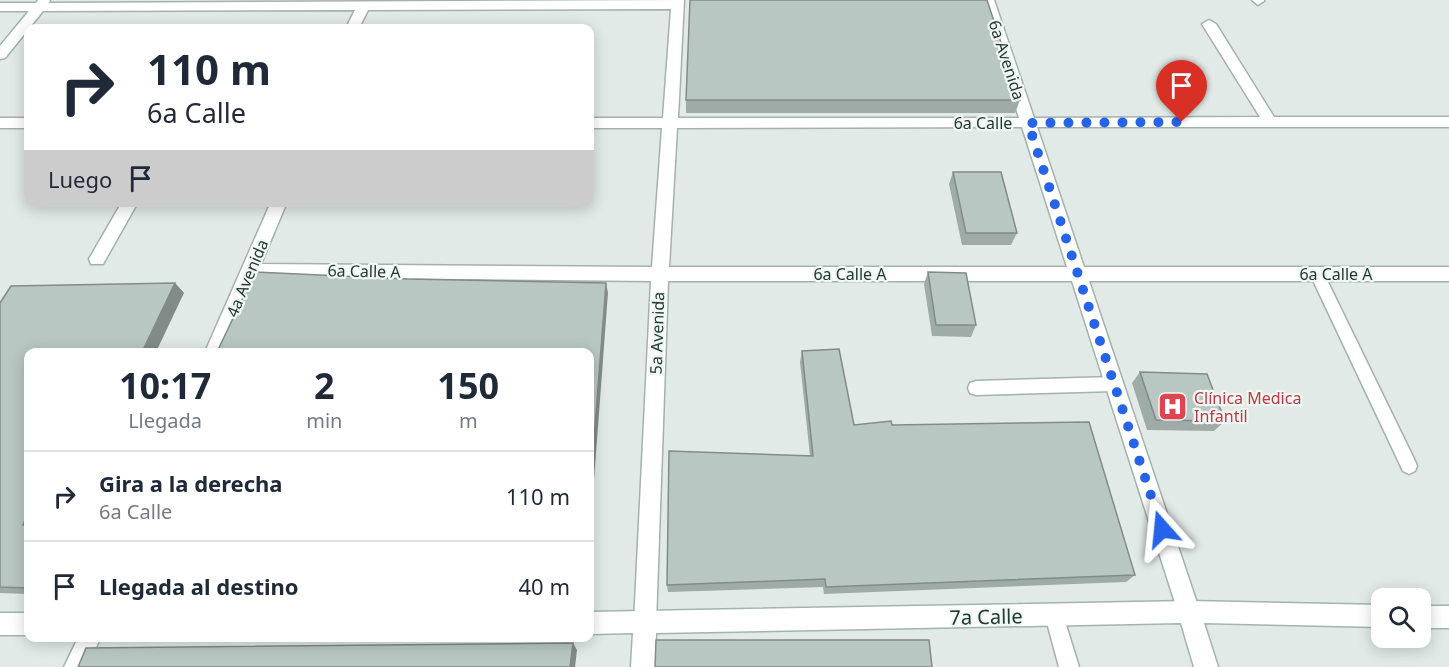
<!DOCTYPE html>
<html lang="es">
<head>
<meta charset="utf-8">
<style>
	:root { --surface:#fff; --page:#f2f2f3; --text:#1f2937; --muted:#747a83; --line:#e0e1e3 }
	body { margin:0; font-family:"Noto Sans",sans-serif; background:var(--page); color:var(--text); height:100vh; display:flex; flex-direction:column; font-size:22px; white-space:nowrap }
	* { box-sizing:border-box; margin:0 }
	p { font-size:20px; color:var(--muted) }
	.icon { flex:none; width:33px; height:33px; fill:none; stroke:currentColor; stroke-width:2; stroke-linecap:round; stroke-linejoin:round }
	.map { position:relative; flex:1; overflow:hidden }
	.panel { position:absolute; left:24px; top:348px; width:570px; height:294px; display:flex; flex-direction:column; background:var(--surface); border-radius:12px; box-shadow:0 3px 15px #0003 }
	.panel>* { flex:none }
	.banner { position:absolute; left:24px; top:24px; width:570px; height:183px; border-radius:12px; box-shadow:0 3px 15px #0003; background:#fff; color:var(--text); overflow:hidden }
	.buttons { position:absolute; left:1371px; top:588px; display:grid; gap:12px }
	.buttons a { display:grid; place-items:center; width:60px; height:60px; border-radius:12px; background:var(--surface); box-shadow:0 3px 15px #0003; font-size:30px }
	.pin { position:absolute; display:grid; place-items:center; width:51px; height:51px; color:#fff; margin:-62px -26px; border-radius:50% 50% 50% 0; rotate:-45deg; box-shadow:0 0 6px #0007 }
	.pin .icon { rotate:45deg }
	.me { position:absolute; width:66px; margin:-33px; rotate:342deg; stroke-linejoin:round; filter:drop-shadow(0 0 4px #0008) }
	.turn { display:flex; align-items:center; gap:21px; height:126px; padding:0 24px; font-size:27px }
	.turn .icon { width:78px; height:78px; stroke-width:2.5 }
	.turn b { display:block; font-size:42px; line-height:51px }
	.then { display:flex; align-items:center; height:57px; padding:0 24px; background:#0003; gap:12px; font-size:22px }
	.eta { display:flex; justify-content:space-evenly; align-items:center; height:102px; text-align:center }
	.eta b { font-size:36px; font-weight:700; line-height:42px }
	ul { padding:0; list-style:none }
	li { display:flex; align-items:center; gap:18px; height:90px; padding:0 24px; border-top:2px solid var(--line) }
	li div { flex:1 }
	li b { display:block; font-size:22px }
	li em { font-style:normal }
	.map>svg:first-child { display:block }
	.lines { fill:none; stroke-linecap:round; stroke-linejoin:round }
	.lane-casing { stroke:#a4b1ad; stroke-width:3 }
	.street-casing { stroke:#a4b1ad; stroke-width:3 }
	.secondary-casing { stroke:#a1b5ad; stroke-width:3 }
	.lane { fill:#fff; fill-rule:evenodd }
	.street { fill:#fff; fill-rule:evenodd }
	.secondary { fill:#fff; fill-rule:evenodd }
	.wall { fill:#9faba7 }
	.shaded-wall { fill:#828b88 }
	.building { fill:#b9c7c2; stroke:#828b88; stroke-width:1.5 }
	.route { stroke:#2563eb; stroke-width:10; stroke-dasharray:0 18 }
	.labels { text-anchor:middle; stroke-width:4.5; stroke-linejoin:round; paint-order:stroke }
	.street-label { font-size:16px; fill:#233933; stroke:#f1f7f4 }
	.health-label { font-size:16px; fill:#be3a42; stroke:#f1f7f4; text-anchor:start }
	.near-street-label { font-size:20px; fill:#233933; stroke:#f1f7f4 }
</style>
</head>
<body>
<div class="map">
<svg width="1449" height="667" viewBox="0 0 1449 667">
	<rect width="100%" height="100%" fill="#e1eae6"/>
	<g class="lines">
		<defs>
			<path id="lane" d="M1317,268L1324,274L1415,461L1417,466L1415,471L1409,474L1403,471L1310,274Z
				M1114,377L1120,379L1122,384L1120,389L1114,391L976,395L970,393L968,388L970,383L976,381Z
				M1054,606L1061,608L1063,615L1079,667H1059L1045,615L1047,608Z"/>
			<path id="street" d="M38,0H50L49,3L684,0L678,118H1019L982,0H994L1034,118L1260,117L1202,24L1209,20L1216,24L1274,117H1449V127H1037L1084,267H1449V281H1089L1200,612L1197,620L1189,623L1181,620L1178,612L1072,281H668L656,623L653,631L645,634L637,631L634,623L651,281L255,277L223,352H205L271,202H287L261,264L652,267L662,128H590V118H663L671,9L368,10L359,28H346L355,10L43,11L5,58L0,59V46L29,11H0V3H36ZM1022,127L1067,267H669L677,128Z
				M1252,0H1264V1L1258,5Z
				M0,118H28V128H0Z
				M122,202H138L103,264H91L89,259Z
				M78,638H100L88,667H64Z"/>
			<path id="secondary" d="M1189,601L1382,605V627L1204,623L1218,667H1194L1181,623L656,633L655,667H631L633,633L590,634V612Z
				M1420,606H1449V628H1420Z
				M0,613H28V635H0Z"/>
		</defs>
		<use href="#lane" class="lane-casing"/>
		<use href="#street" class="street-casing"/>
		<use href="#secondary" class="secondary-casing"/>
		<use href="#lane" class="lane"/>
		<use href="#street" class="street"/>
		<use href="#secondary" class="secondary"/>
	</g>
	<path class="wall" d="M686,100H1020L1015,113H686Z
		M953,172L1017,233L1011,245H962L949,184Z
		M928,272L976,325L971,337L932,336L924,284Z
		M175,283L184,293L28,352V594L0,593V303Z
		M802,351L854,425H892L1135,575L1126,582L824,594L823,587L668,592L667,585L810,456L800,362Z
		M1140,372L1225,421L1214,431L1147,430L1132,383Z"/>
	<path class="shaded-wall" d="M175,283L184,293L156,352H142Z
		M606,283L608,293L590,533V492Z
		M28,513V528L23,525Z
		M573,643L577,650L575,667H570Z"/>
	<path class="building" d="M690,0H987L1020,100H686Z
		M953,172H1001L1017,233H966Z
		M255,272L407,279L606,283L590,492V352H217Z
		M928,272L966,273L976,325H936Z
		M175,283L142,352H28V513L23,525H28V588L0,587V303L11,286Z
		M839,349L854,425L891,421L892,425L1089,422L1135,575L826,587L825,579L667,585L669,451L813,456L802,351Z
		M1140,372L1207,374L1225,421L1156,420Z
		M656,640H929L932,667H655Z
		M573,643L570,667H78L86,648Z"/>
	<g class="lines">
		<path class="route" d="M1162,529L1028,123L1182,122"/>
	</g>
	<defs>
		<symbol id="hospital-square" viewBox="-11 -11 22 22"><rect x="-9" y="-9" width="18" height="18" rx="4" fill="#e0444e" stroke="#f1f7f4"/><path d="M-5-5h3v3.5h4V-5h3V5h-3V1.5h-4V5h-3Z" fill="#fff"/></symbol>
	</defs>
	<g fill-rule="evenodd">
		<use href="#hospital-square" x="1156" y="390" width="33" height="33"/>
	</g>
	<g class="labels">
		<g class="street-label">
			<text transform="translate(1007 60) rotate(72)" y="6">6a Avenida</text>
			<text x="983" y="129">6a Calle</text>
			<text transform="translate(364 271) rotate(1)" y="6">6a Calle A</text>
			<text x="850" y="280">6a Calle A</text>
			<text x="1336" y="280">6a Calle A</text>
			<text transform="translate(247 278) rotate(-67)" y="6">4a Avenida</text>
			<text transform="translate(657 333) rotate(-88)" y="6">5a Avenida</text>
		</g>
		<g class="health-label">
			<text x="1194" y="404">Clínica Medica<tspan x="1194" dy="18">Infantil</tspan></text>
		</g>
		<g class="near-street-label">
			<text transform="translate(986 617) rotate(-1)" y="7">7a Calle</text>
		</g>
	</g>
</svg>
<div class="buttons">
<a><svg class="icon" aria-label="search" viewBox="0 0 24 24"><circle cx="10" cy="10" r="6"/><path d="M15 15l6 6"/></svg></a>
</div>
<div class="pin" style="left:1182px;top:122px;background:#d93025"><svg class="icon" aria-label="arrive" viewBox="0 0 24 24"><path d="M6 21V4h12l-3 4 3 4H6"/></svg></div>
<svg class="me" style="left:1162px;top:529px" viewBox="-20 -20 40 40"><path d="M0-17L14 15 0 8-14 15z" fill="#2563eb" stroke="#fff" stroke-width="4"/></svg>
<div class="banner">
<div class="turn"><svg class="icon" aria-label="right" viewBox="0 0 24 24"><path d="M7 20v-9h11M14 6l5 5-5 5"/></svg><div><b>110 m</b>6a Calle</div></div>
<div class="then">Luego<svg class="icon" aria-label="arrive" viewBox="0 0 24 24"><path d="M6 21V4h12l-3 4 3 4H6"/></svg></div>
</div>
<section class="panel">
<div class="eta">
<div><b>10:17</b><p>Llegada</p></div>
<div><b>2</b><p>min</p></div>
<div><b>150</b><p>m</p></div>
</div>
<ul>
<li><svg class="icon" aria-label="right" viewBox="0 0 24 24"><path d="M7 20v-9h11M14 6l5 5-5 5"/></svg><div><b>Gira a la derecha</b><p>6a Calle</p></div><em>110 m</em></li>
<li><svg class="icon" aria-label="arrive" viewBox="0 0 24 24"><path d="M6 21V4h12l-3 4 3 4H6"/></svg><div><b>Llegada al destino</b></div><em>40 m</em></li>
</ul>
</section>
</div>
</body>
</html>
